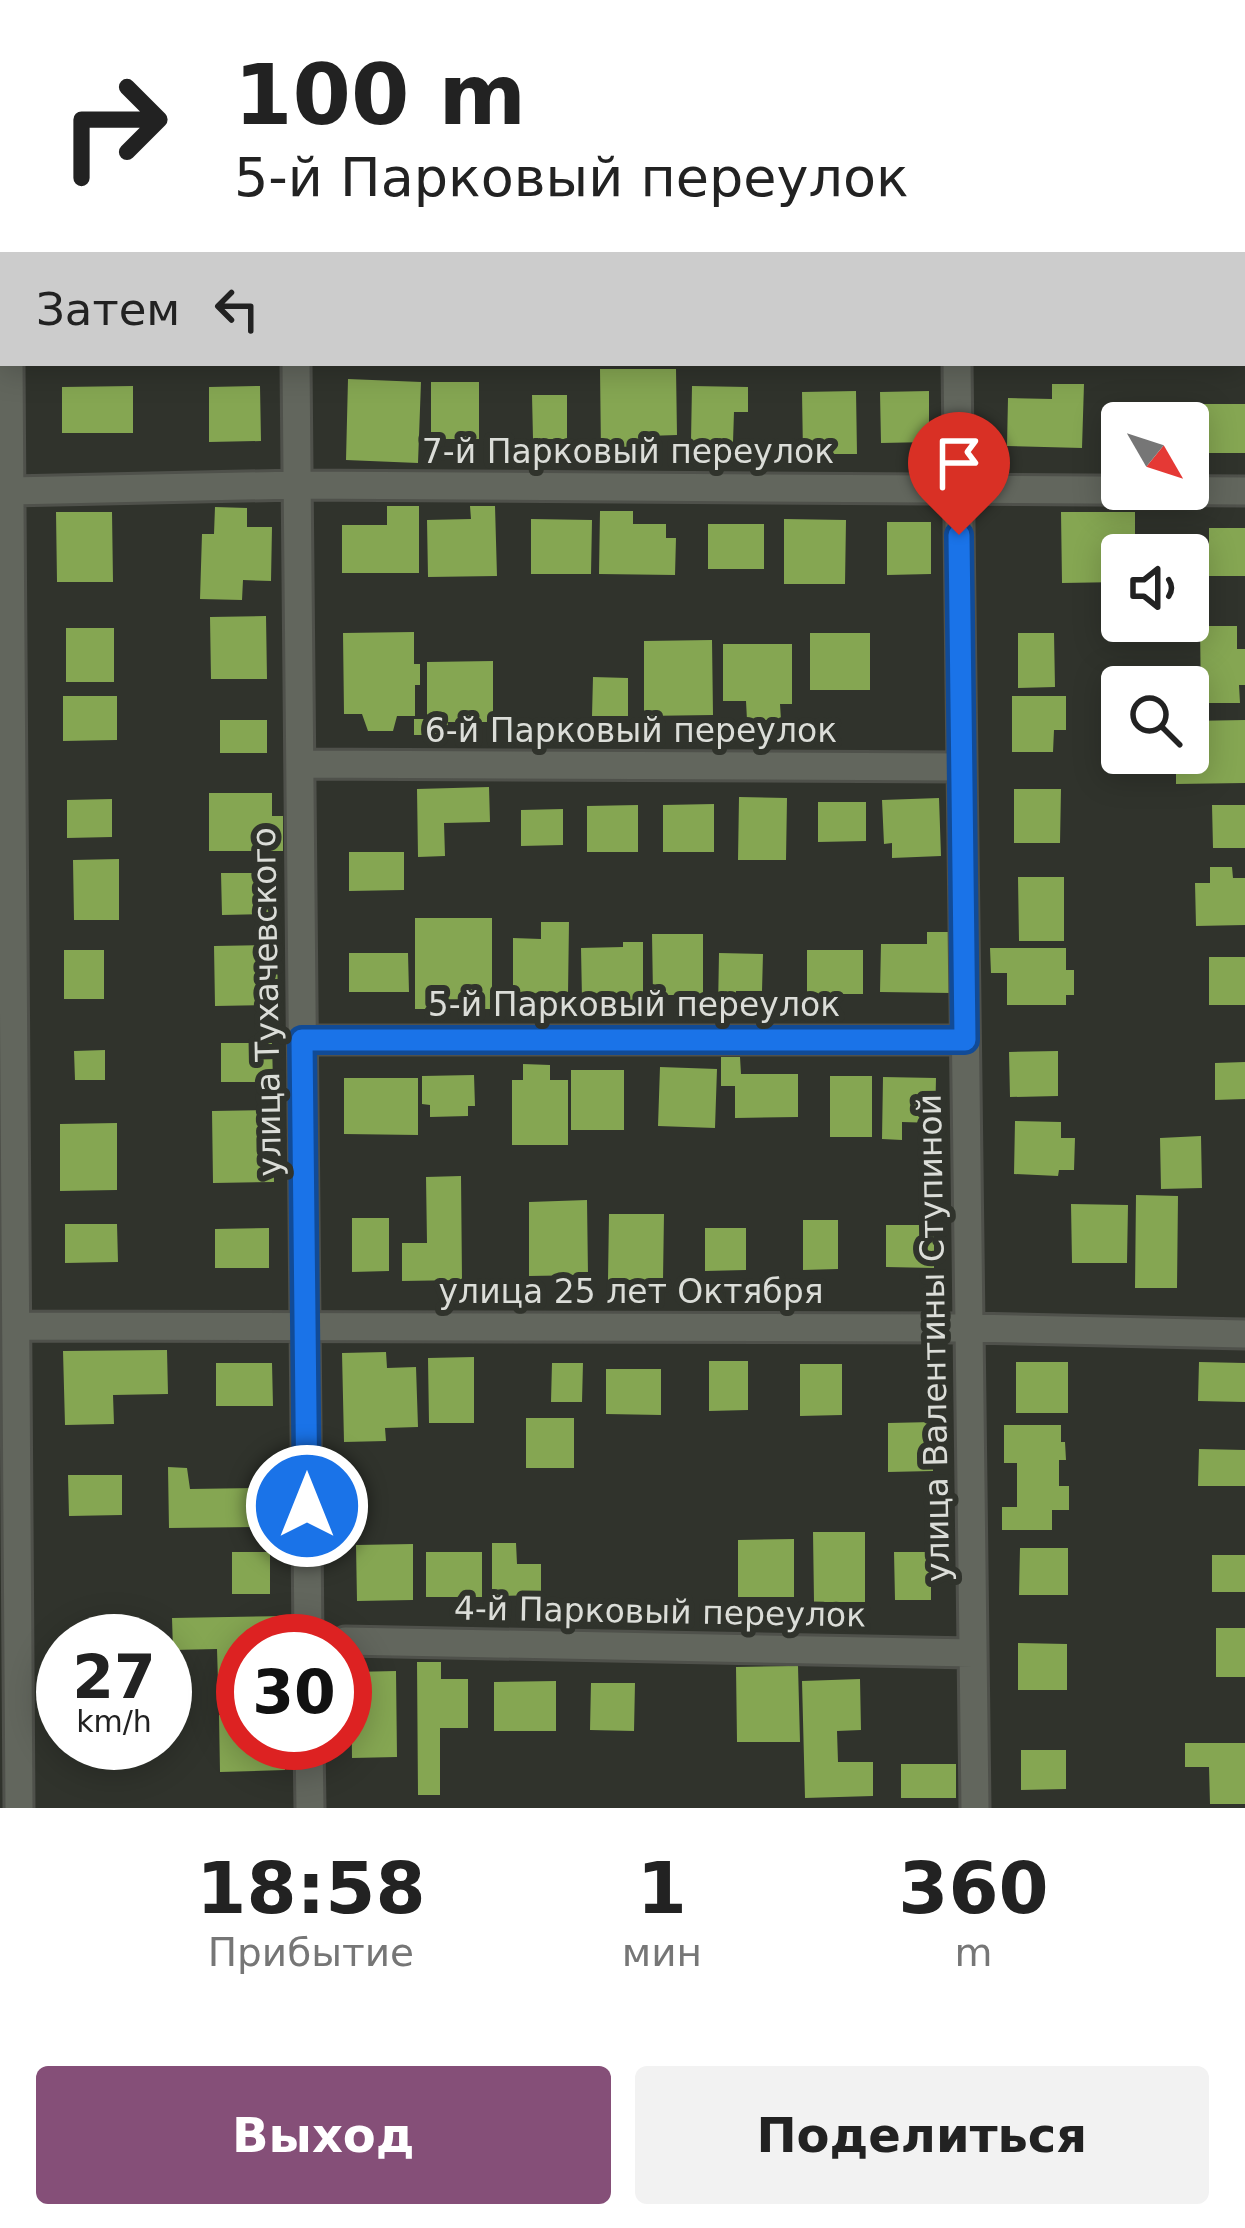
<!DOCTYPE html>
<html lang="ru">
<head>
<meta charset="utf-8">
<style>
	:root { --surface:#fff; --page:#f2f2f2; --text:#222; --muted:#767676; --accent:#854f78 }
	body { margin:0; font-family:"DejaVu Sans",sans-serif; background:var(--page); color:var(--text); height:100vh; display:flex; flex-direction:column; font-size:45px; white-space:nowrap }
	* { box-sizing:border-box; margin:0 }
	p { font-size:39px; color:var(--muted) }
	.icon { flex:none; width:66px; height:66px; fill:none; stroke:currentColor; stroke-width:2; stroke-linecap:round; stroke-linejoin:round }
	.map { position:relative; height:1808px; overflow:hidden }
	.details { display:flex; flex-direction:column; background:var(--surface); flex:1 }
	.details>* { flex:none }
	.banner { position:absolute; left:0px; top:0px; width:1245px; height:366px; box-shadow:0 6px 30px #0003; background:#fff; color:var(--text); overflow:hidden }
	.needle { width:78px; rotate:129deg }
	.controls { position:absolute; left:1101px; top:402px; display:grid; gap:24px }
	.controls a { display:grid; place-items:center; width:108px; height:108px; border-radius:12px; background:var(--surface); box-shadow:0 6px 30px #0003; font-size:60px }
	.speed { position:absolute; left:36px; top:1614px; display:flex; gap:24px; font-size:60px; font-weight:700; text-align:center }
	.speed>* { display:grid; place-content:center; width:156px; height:156px; border-radius:50%; background:var(--surface); box-shadow:0 6px 30px #0003; line-height:1 }
	.speed small { font-size:30px; font-weight:400 }
	.speed .limit { border:18px solid #d22; background:#fff; color:#111 }
	.pin { position:absolute; display:grid; place-items:center; width:102px; height:102px; color:#fff; margin:-123px -51px; border-radius:50% 50% 50% 0; rotate:-45deg; box-shadow:0 0 12px #0007 }
	.pin .icon { rotate:45deg }
	.me { position:absolute; width:132px; margin:-66px; rotate:0deg; stroke-linejoin:round; filter:drop-shadow(0 0 9px #0008) }
	.turn { display:flex; align-items:center; gap:42px; height:252px; padding:0 36px; font-size:54px }
	.turn .icon { width:156px; height:156px; stroke-width:2.5 }
	.turn b { display:block; font-size:84px; line-height:102px }
	.then { display:flex; align-items:center; height:114px; padding:0 36px; background:#0003; gap:24px; font-size:45px }
	.eta { display:flex; justify-content:space-evenly; align-items:center; height:204px; text-align:center }
	.eta b { font-size:72px; font-weight:600; line-height:84px }
	.primary-button { display:flex; gap:24px; margin-top:auto; padding:24px 36px }
	.primary-button a { flex:1; height:138px; border-radius:12px; background:var(--accent); color:#fff; font-size:48px; font-weight:600; line-height:138px; text-align:center }
	.primary-button a+a { background:var(--page); color:var(--text) }
	.map>svg:first-child { display:block }
	.building { fill:#85a652 }
	.lines { fill:none; stroke-linecap:round; stroke-linejoin:round }
	.lane-casing { stroke:#4f514b; stroke-width:20 }
	.street-casing { stroke:#4f514b; stroke-width:33 }
	.lane { stroke:#62665d; stroke-width:14 }
	.street { stroke:#62665d; stroke-width:27 }
	.route-casing { stroke:#114b97; stroke-width:30 }
	.route { stroke:#1a73e8; stroke-width:21 }
	.labels { text-anchor:middle; stroke-width:12; stroke-linejoin:round; paint-order:stroke }
	.street-label { font-size:33px; fill:#dbddd8; stroke:#30332c }
</style>
</head>
<body>
<div class="map">
<svg width="1245" height="1808" viewBox="0 0 1245 1808">
	<rect width="100%" height="100%" fill="#30332c"/>
	<path class="building" d="M600,369H676L677,435L647,436L648,453H601Z
		M348,379L421,382L418,463L346,460Z
		M431,382H479V439H431Z
		M1052,384H1084L1082,448L1007,446L1008,398L1052,399Z
		M133,386V433H62V387Z
		M260,386L261,441L209,442V387Z
		M692,386L748,387V412H734L733,442L691,441Z
		M856,391L857,454H803L802,392Z
		M929,391V442L881,443L880,392Z
		M532,395H567V439H533Z
		M1195,404H1245V453H1195Z
		M387,506H419V573H342V525H387Z
		M470,506H495L497,576L428,577L427,520L471,519Z
		M215,507L247,508V527H272L271,581L243,580L242,600L200,599L202,534H214Z
		M600,511H633V524H666V538H676L675,575L599,574Z
		M56,512H112L113,582H57Z
		M1061,512H1135V555H1122V582L1062,583Z
		M531,519L592,520L591,574H531Z
		M784,519L846,520L845,584H784Z
		M887,522H931V574L887,575Z
		M708,524H764V569H708Z
		M1209,528H1245V576H1209Z
		M266,616L267,679H211L210,617Z
		M1200,626H1237V649H1245V685H1239L1240,703H1201Z
		M66,628H114V682H66Z
		M414,632V664H420V685H415V716H397L393,731H368L362,714H344L343,633Z
		M810,633H870V690H810Z
		M1018,633H1054L1055,687L1018,688Z
		M712,640L713,715L644,716V641Z
		M723,644H792V704H780L781,720H747L746,701H723Z
		M493,661V722H448L447,735H414V719H427V662Z
		M593,677L628,678V716H592Z
		M63,696H117V740L63,741Z
		M1012,696H1066V730H1054L1053,752H1012Z
		M220,720H267V753H220Z
		M1245,720V783L1176,784V753H1188V721Z
		M489,787L490,822L444,823L445,856L418,857L417,789Z
		M1014,789H1061L1060,843H1014Z
		M209,793H272V816H283V851H209Z
		M739,797L787,798L786,860H738Z
		M939,798L941,856L892,858V843L884,844L882,800Z
		M112,799V837L67,838V800Z
		M818,802H866V841L818,842Z
		M714,804V852H663V805Z
		M638,805V852H587V806Z
		M1212,805H1245V848H1213Z
		M563,809V845L521,846V810Z
		M349,852H404V890L349,891Z
		M119,859V920H74L73,860Z
		M1210,867H1232L1233,878H1245V925L1196,926L1195,883H1210Z
		M221,873H270V914L222,915Z
		M1018,877H1064V941H1019Z
		M415,918H492V1009H415Z
		M541,922H569L568,994L513,993V938L541,939Z
		M927,932H953L952,993L880,992L881,944H927Z
		M652,934H703V995H653Z
		M623,942H643V1008H605V1000H582L581,948L623,947Z
		M277,945L278,1005L215,1006L214,946Z
		M990,948H1066V970H1074V995H1066V1005H1007V973H991Z
		M64,950H104V999H64Z
		M807,950H863V994H807Z
		M349,953H408L409,992H349Z
		M719,953L763,954L762,991H736V1009H718Z
		M1209,957H1245V1005H1209Z
		M221,1043H272L273,1082H221Z
		M105,1050V1080H75L74,1051Z
		M1058,1051V1096L1010,1097L1009,1052Z
		M721,1057H740L741,1074H798V1117L735,1118V1086H721Z
		M1245,1062V1099L1215,1100V1063Z
		M523,1064L550,1065V1080H568V1145H512V1080H523Z
		M660,1067L717,1069L715,1128L658,1126Z
		M571,1070H624V1130H571Z
		M474,1075L475,1106H468V1116L430,1117V1105L422,1104V1076Z
		M830,1076H872V1137H830Z
		M883,1077L936,1078L935,1123L902,1122V1140L882,1139Z
		M344,1078H418V1135L344,1134Z
		M273,1110L274,1182L213,1183L212,1111Z
		M1015,1121L1061,1122V1138H1075L1074,1170H1059L1058,1176L1014,1174Z
		M117,1123V1190L60,1191V1124Z
		M1201,1136L1202,1188L1161,1189L1160,1138Z
		M461,1176L462,1280L402,1281V1243H427L426,1177Z
		M1136,1195L1178,1196L1177,1288H1135Z
		M587,1200L588,1275L529,1276V1202Z
		M1071,1204L1128,1205L1127,1263H1072Z
		M609,1214H664L663,1280H608Z
		M352,1218H389V1271L352,1272Z
		M803,1220H838V1269L803,1270Z
		M65,1224H117L118,1262L65,1263Z
		M886,1225H934V1268L886,1267Z
		M269,1228V1268H215V1229Z
		M705,1228H746V1270L705,1271Z
		M167,1350L168,1394L113,1395L114,1424L65,1425L63,1351Z
		M386,1352L387,1368L416,1367L418,1427L385,1428L386,1441L344,1442L342,1353Z
		M474,1357V1423H429L428,1358Z
		M709,1361H748V1410L709,1411Z
		M1016,1362H1068V1413H1016Z
		M1199,1362L1245,1363V1402L1198,1401Z
		M216,1363H272L273,1406H216Z
		M552,1363H583L582,1402H551Z
		M800,1364H842V1415L800,1416Z
		M606,1369H661V1415L606,1414Z
		M526,1418H574V1468H526Z
		M933,1422V1471L888,1472V1423Z
		M1004,1425H1061V1442H1065L1066,1460H1059V1486H1069V1510H1052V1530H1002V1507H1017V1463H1004Z
		M1199,1449L1245,1450V1486H1198Z
		M168,1467L187,1468L190,1489L265,1488V1527L169,1528Z
		M68,1475H122V1515L69,1516Z
		M813,1532H865V1602H814Z
		M794,1539V1597H738V1540Z
		M492,1543H516L517,1564H541V1595L492,1596Z
		M413,1544V1600L357,1601L356,1545Z
		M1020,1548H1068V1595H1019Z
		M232,1552H270V1594H232Z
		M426,1552H482V1597H426Z
		M894,1552H931V1600H895Z
		M1212,1555H1245V1592H1212Z
		M290,1616V1641H243V1701H235V1682H218L217,1649L173,1650L172,1618Z
		M1216,1628H1245V1677H1216Z
		M1018,1643L1067,1644V1690H1018Z
		M417,1662H441V1679H468V1728H440V1795H418Z
		M798,1666L800,1742H737L736,1667Z
		M396,1671L397,1757L352,1758L351,1672Z
		M860,1679L861,1730L837,1731L838,1762H873V1796L805,1798L802,1681Z
		M556,1681V1731H494V1682Z
		M591,1683H635L634,1731L590,1730Z
		M243,1714V1743H285V1770L220,1772L219,1715Z
		M85,1743H130V1752L85,1753Z
		M1185,1743H1245V1804H1210L1209,1767H1185Z
		M1021,1750H1066V1789L1021,1790Z
		M901,1764H956V1798H901Z"/>
	<g class="lines">
		<defs>
			<path id="lane" d="M0,112H3
				M0,256H3"/>
			<path id="street" d="M6,0V3
				M297,3L298,0
				M958,3V0
				M9,363L19,1808
				M296,363L308,1641
				M957,363L975,1808
				M10,491L297,485L1245,491
				M300,764L962,767
				M302,1040H965
				M16,1326L969,1328L1245,1334
				M345,1641L973,1653
				M309,1743L310,1808"/>
		</defs>
		<use href="#lane" class="lane-casing"/>
		<use href="#street" class="street-casing"/>
		<use href="#lane" class="lane"/>
		<use href="#street" class="street"/>
	</g>
	<g class="lines">
		<defs>
			<path id="route" d="M307,1506L302,1040H965L959,535"/>
		</defs>
		<use href="#route" class="route-casing"/>
		<use href="#route" class="route"/>
	</g>
	<g class="labels">
		<g class="street-label">
			<text x="628" y="463">7-й Парковый переулок</text>
			<text x="631" y="742">6-й Парковый переулок</text>
			<text transform="translate(266 1002) rotate(-91)" y="12">улица Тухачевского</text>
			<text x="634" y="1016">5-й Парковый переулок</text>
			<text x="631" y="1303">улица 25 лет Октября</text>
			<text transform="translate(933 1338) rotate(-91)" y="12">улица Валентины Ступиной</text>
			<text transform="translate(660 1611) rotate(1)" y="12">4-й Парковый переулок</text>
		</g>
	</g>
</svg>
<div class="controls">
<a><svg class="needle" viewBox="-14 -14 28 28"><path d="M0-13l5 13h-10z" fill="#e53935"/><path d="M0 13l5-13h-10z" fill="#767676"/></svg></a>
<a><svg class="icon" aria-label="sound" viewBox="0 0 24 24"><path d="M4 9h4l5-4v14l-5-4H4zM17 9q2 3 0 6"/></svg></a>
<a><svg class="icon" aria-label="search" viewBox="0 0 24 24"><circle cx="10" cy="10" r="6"/><path d="M15 15l6 6"/></svg></a>
</div>
<div class="speed"><div>27<small>km/h</small></div><div class="limit">30</div></div>
<div class="pin" style="left:959px;top:535px;background:#d93025"><svg class="icon" aria-label="arrive" viewBox="0 0 24 24"><path d="M6 21V4h12l-3 4 3 4H6"/></svg></div>
<svg class="me" style="left:307px;top:1506px" viewBox="-20 -20 40 40"><circle r="17" fill="#1a73e8" stroke="#fff" stroke-width="3"/><path d="M0-11L8 9 0 5-8 9z" fill="#fff"/></svg>
<div class="banner">
<div class="turn"><svg class="icon" aria-label="right" viewBox="0 0 24 24"><path d="M7 20v-9h11M14 6l5 5-5 5"/></svg><div><b>100 m</b>5-й Парковый переулок</div></div>
<div class="then">Затем<svg class="icon" aria-label="left" viewBox="0 0 24 24"><path d="M17 20v-9H6M10 6l-5 5 5 5"/></svg></div>
</div>
</div>
<section class="details">
<div class="eta">
<div><b>18:58</b><p>Прибытие</p></div>
<div><b>1</b><p>мин</p></div>
<div><b>360</b><p>m</p></div>
</div>
<div class="primary-button"><a>Выход</a><a>Поделиться</a></div>
</section>
</body>
</html>
